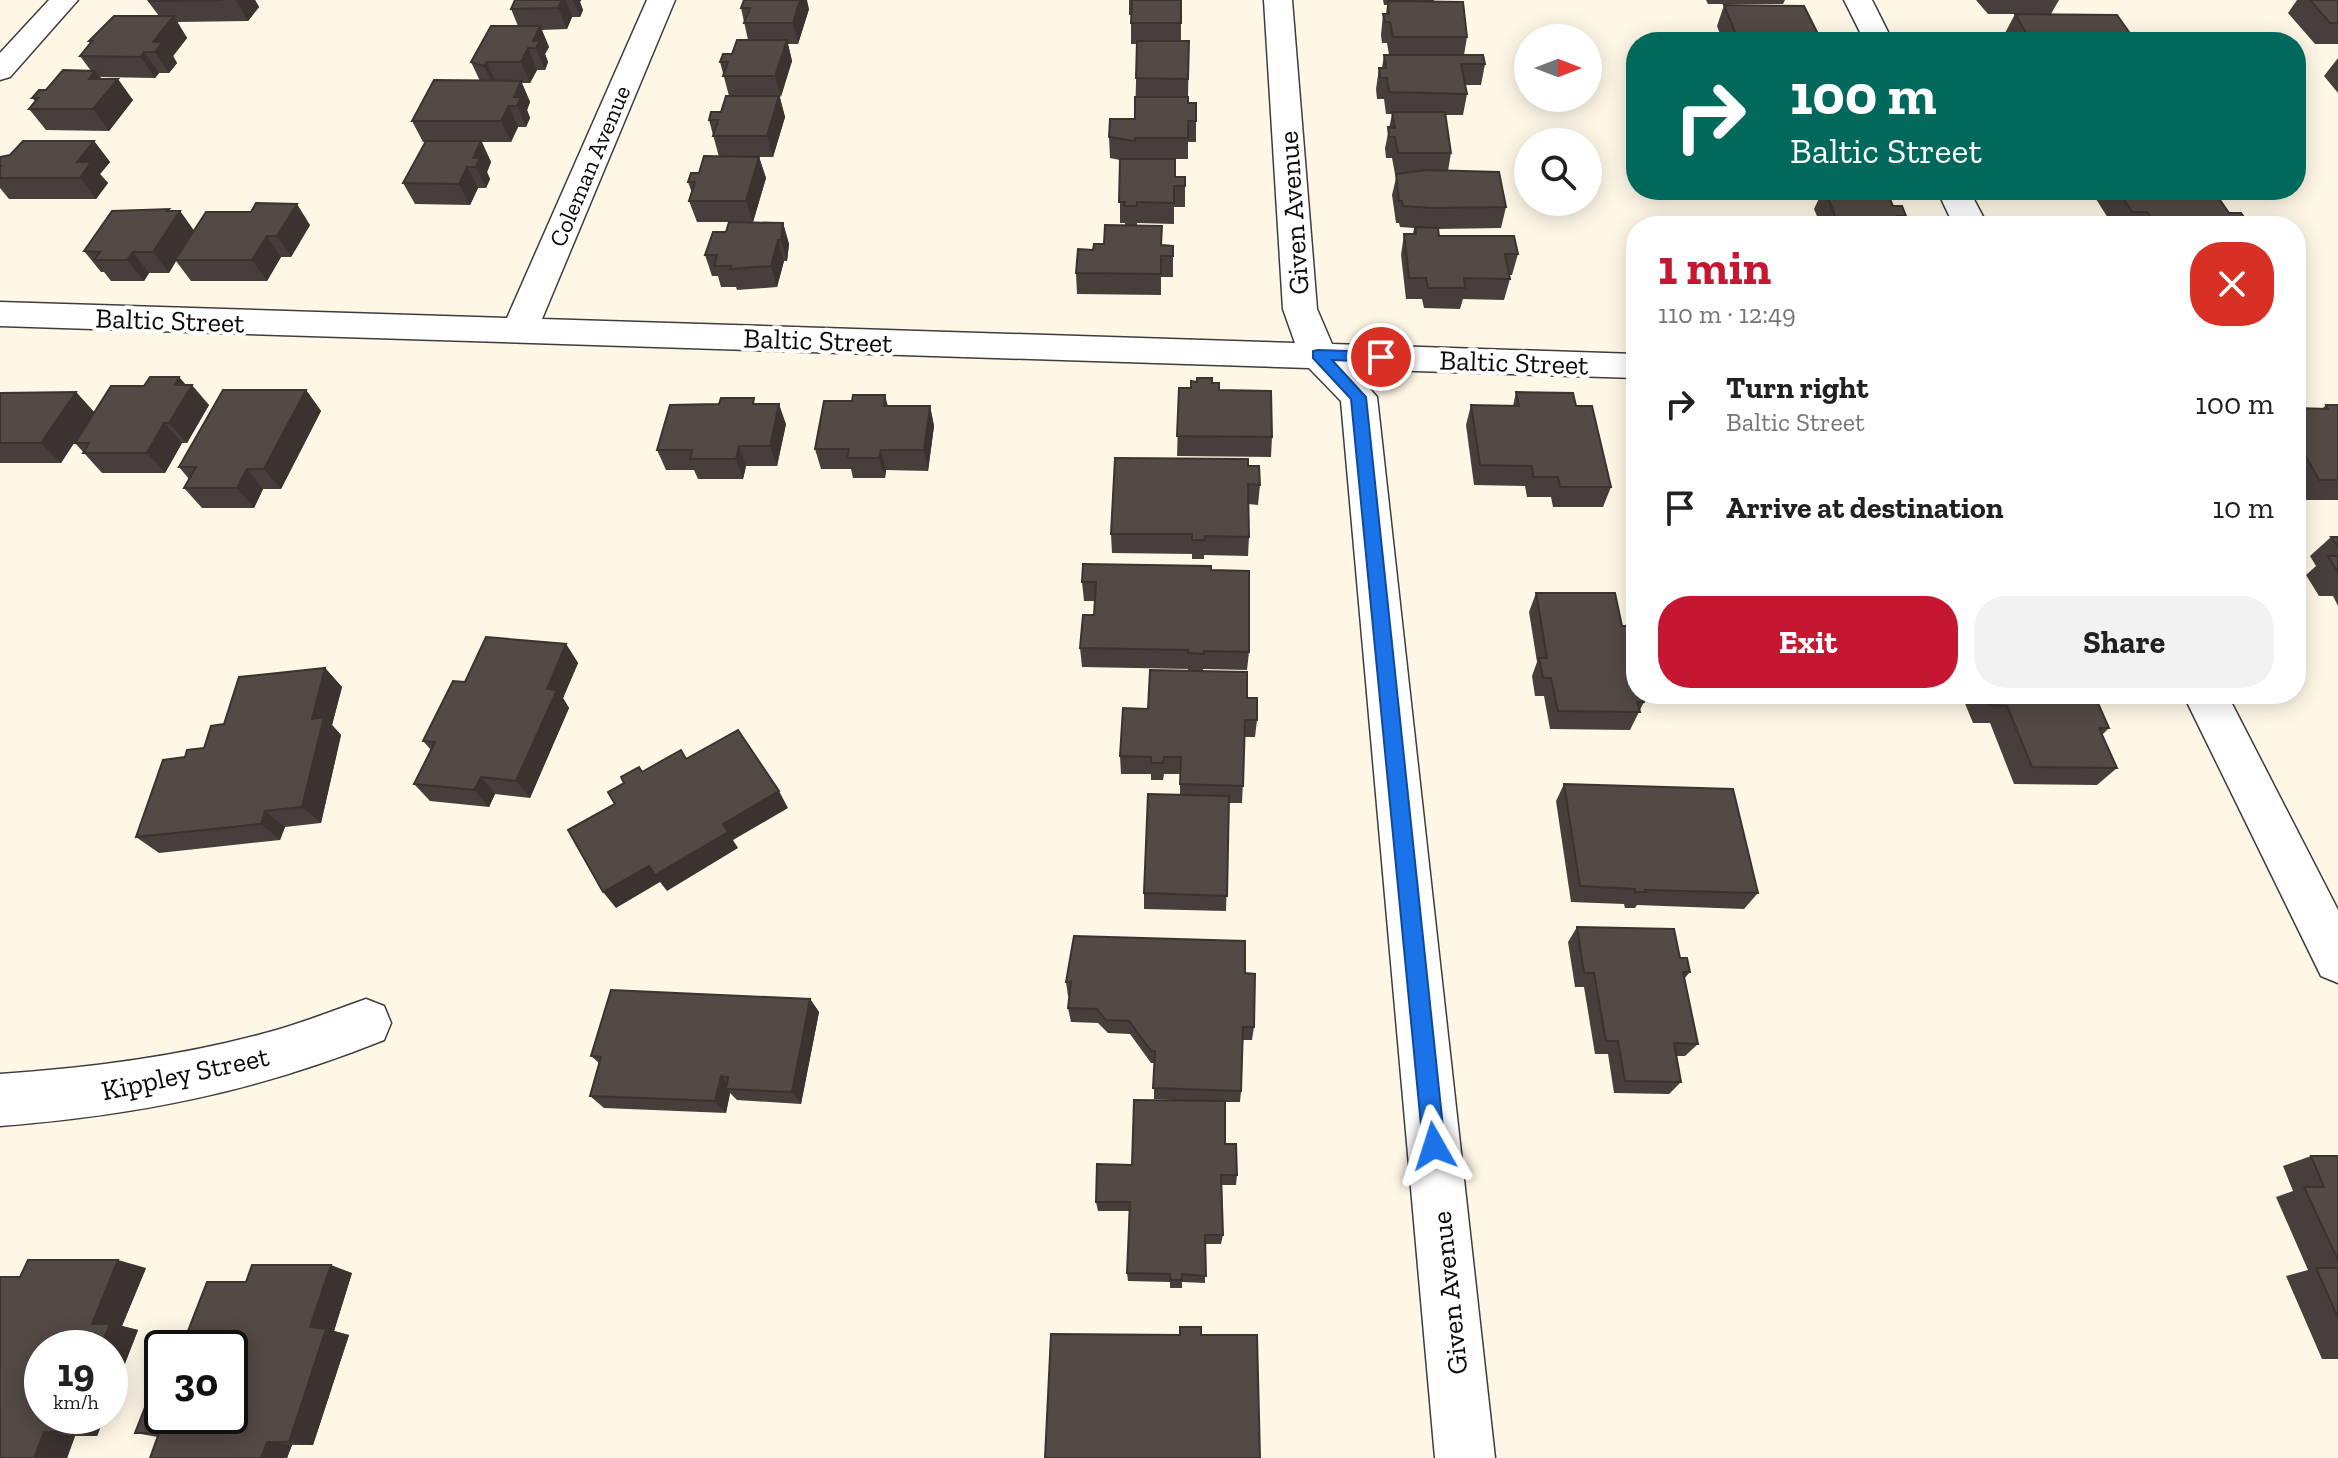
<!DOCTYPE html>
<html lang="en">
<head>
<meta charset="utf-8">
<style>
	:root { --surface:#fff; --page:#f2f2f2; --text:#202124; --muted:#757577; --accent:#c51732 }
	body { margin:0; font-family:"Zilla Slab",serif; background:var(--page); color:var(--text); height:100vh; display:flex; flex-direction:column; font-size:30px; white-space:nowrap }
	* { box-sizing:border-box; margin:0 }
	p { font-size:26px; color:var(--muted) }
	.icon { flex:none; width:44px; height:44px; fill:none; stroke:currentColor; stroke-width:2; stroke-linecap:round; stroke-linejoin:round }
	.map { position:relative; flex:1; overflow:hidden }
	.details { position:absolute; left:1626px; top:216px; width:680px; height:488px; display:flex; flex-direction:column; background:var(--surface); border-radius:32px; box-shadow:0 4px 20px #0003 }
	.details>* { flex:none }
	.banner { position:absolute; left:1626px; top:32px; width:680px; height:168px; border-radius:32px; box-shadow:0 4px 20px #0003; background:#00695c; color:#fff; overflow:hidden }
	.needle { width:52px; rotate:90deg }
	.buttons { position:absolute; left:1514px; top:24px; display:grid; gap:16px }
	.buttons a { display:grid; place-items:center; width:88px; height:88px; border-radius:50%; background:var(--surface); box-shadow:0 4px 20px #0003; font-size:40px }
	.speed { position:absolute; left:24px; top:1330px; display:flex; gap:16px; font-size:40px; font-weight:700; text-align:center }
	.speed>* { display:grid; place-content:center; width:104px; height:104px; border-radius:50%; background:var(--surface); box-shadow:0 4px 20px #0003; line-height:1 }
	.speed small { font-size:20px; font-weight:400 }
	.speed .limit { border:4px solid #111; border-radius:12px; background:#fff; color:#111 }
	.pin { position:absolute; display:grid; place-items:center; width:68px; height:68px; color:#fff; margin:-34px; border:4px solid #fff; border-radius:50%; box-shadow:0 2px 8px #0007 }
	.me { position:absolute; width:88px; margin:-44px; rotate:354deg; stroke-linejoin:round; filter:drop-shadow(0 0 6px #0008) }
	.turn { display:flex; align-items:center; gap:28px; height:168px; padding:0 32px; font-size:36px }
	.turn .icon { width:104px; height:104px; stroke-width:2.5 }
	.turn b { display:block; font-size:56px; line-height:68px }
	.round { display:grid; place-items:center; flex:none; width:84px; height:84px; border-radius:32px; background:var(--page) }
	.summary { display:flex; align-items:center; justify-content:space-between; height:136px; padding:0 32px }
	h1 { font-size:48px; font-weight:700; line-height:60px; color:var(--accent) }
	.cta { display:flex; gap:16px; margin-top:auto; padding:16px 32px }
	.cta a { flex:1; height:92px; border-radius:32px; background:var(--accent); color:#fff; font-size:32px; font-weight:700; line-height:92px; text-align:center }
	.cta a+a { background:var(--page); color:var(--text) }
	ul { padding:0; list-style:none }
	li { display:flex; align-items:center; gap:24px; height:104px; padding:0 32px }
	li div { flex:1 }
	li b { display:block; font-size:30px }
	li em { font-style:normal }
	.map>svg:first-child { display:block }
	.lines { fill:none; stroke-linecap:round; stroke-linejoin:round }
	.minor-casing { stroke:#3d3d3d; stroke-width:3 }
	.minor { fill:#fff; fill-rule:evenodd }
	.wall { fill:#473f3b }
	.shaded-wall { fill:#3a3330 }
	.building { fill:#534945; stroke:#3a3330; stroke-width:2 }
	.route { fill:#1a73e8; stroke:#114b97; stroke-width:2 }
	.labels { text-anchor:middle; stroke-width:8; stroke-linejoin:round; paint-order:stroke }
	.far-street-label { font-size:24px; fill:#0a0a0a; stroke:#fff }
	.street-label { font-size:28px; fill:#0a0a0a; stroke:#fff }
</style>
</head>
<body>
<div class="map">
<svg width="2338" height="1458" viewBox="0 0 2338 1458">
	<rect width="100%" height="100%" fill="#fff7e6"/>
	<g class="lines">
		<defs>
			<path id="minor" d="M49,0H78L10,77L0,80V53Z
				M647,0H675L542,319L1295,343L1283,309L1264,0H1292L1317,309L1332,344L1636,354V378L1353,369L1377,397L1495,1458H1435L1341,401L1309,368L0,326V302L507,318Z
				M1844,0H1872L1893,42H1865Z
				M1937,190H1969L1988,226H1954Z
				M2183,694H2227L2338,910V983L2321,976Z
				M366,999L384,1006L391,1023L384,1040C254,1092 139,1115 0,1126V1074C92,1068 184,1056 273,1031C305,1022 335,1010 366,999Z"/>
		</defs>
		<use href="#minor" class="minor-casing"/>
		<use href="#minor" class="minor"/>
	</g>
	<path class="wall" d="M147,0H255L259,7L248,21L177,22L187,38L173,56L177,63L169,73H159L155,78L100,77L133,100L109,131L46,130L29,109L35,101L32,98L91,71L80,56L90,44L89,41L159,16Z
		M515,0H581L580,2L583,10L580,17H572L567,29L542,30L549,47L545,54L548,62L545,70H537L530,83H522L530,102L527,110L530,118L526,127H518L511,142H482L491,162L487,172L490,179L486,188H478L470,205L415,204L403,183L425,142H423L412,121L480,81L471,62L518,26L511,9Z
		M1129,0H1181V41H1189L1188,97V103H1196V142H1188V159H1175V177H1185V207H1174V224L1137,223V226H1162V245L1173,246V277H1161V295L1077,294L1076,273L1093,250L1104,244L1125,226V223H1120V160L1110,158L1109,137L1135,119L1137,44H1131V15H1129Z
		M1383,0H1434V2L1467,37L1464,55L1485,64L1481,85H1465L1467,94L1463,115H1445L1451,153L1448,171L1506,207L1501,228L1438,229L1439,236L1518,254L1512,275H1509L1510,279L1504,300L1463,299L1460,309L1424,308L1422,299H1406L1401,255L1404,234H1413L1414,228L1400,227L1399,223H1396L1392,195L1397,174H1395L1392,158H1386L1385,148L1392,114H1386L1384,99H1377L1376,89L1379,68H1382L1384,55H1389L1387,43H1382L1381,35L1383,14H1386L1387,5H1384Z
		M1706,0H1785L1783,4H1708Z
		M1976,0H2059L2051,14H1988Z
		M2297,0H2338V44H2315L2288,13Z
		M1724,5L1822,42H1723L1717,26Z
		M741,8L809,9L798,44H788L792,61L780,97L785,117L773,157H759L766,178L753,222H697L689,201L692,193L688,182L719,157L709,120L721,112L729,96L720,62L748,40Z
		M2015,14L2136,42H2008L2004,35Z
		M2338,58V93L2324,76Z
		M94,141L110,162L100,174L108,183L96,199H9L0,188V157Z
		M1823,190H1886L1893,206L1906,216L1901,226H1821L1814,209Z
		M2102,190H2213L2229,213L2250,226H2113L2096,199Z
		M170,211H180L194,231L310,225L291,257H281L267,281H191L176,261L169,273H149L144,281H111L104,272H101L84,251Z
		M783,223L789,244L787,261H784L777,287L737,290L736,287H721L718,276H712L705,255L726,232Z
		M179,377L186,385L209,405L187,443H182L165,473H102L75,443L86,425L61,463H0V393L76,392L94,412L144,386Z
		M1212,383L1272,437L1271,457L1177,456L1179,388H1191Z
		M306,390L321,411L281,489H263L254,508H202L184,488L189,479L179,467Z
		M1516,392L1576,406L1611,487L1603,507H1553L1551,497H1527L1525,486L1474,485L1466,425L1471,405L1513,406Z
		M885,395L888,406H930L934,426L928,471L886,470L885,478H853L851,469H821L815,449L852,401Z
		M757,404L786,424L777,466H746L743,479H698L694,470H666L657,450Z
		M2326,405H2338V500H2298L2296,496V408L2322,409Z
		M1248,466L1260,485L1258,505L1248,504L1249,537L1248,556L1204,555V559H1192V554L1112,553L1111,534Z
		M2331,537H2338V606L2333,596H2319L2306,575L2316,566L2310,556Z
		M1211,570L1249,652L1247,670L1203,669V671L1247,698L1257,720L1255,737H1245L1242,803H1229L1226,911L1144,909V893L1180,795V774H1164L1163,780H1151V774H1121L1120,756L1148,709L1188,671V669L1082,667L1080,648L1094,615L1095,601H1084L1082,582Z
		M1536,593L1622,626H1636V688L1644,702L1630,730L1550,729L1544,696H1535L1532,676L1537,662L1529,612Z
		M566,644L578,663L563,698L569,708L530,798L495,794L489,807L430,801L414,784L431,750L423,741L465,682Z
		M325,668L342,687L332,725L341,735L321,823L285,827L280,840L159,853L136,837L185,757L204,748L224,724Z
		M1961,694H2094L2109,728L2102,735L2117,768L2097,785L2014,784L1990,723H1973Z
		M1564,784L1758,893L1744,909L1637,905L1635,908H1625L1624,904L1571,902L1556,801Z
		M1577,927L1680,958L1690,972L1684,979L1698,1044L1685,1056H1676L1681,1082L1669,1094L1614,1093L1608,1054H1595L1584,987H1575L1568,942Z
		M1245,973L1254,1027L1252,1040H1243L1241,1091L1240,1102H1225V1144L1237,1175L1236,1185H1222L1223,1235L1221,1244H1205V1283L1182,1282V1288H1170V1282L1128,1281L1127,1273L1129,1211H1098L1096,1202L1132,1165L1189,1101L1154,1099V1063H1151L1130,1034L1108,1033L1098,1023L1071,1022L1068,1008L1070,996H1068L1066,982Z
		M810,999L819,1012L801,1104L737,1100L730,1093L726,1113L604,1108L590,1096L599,1063L591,1056Z
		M2311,1156H2338V1359H2322L2286,1276L2308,1270L2276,1197L2293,1191L2283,1166Z
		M146,1268L122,1326L138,1330L110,1402V1348L42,1416H105L97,1436H75L67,1458H0L20,1277Z
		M352,1273L334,1331L349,1335L313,1445H292L287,1458H150L158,1437L135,1433L186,1336L246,1282Z"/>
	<path class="shaded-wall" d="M236,0H255L259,7L248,21Z
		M562,0H566L572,17L567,29L558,8Z
		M573,0H581L580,2L583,10L580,17Z
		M800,0H807L809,9L798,44L793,23Z
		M174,16L187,38L173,56L177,63L169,73L155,52L153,42Z
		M540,26L549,47L545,54L548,62L545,70L533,41Z
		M787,40L792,61L781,97L775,76Z
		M528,48L537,70L530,83L521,62Z
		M144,52L159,73L155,78L141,57Z
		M487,62L496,83L494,87L484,66Z
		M95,71L109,90L118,79L133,100L109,131L93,109L89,79Z
		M521,81L530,102L527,110L530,118L526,127L514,97Z
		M779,96L785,117L773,157L767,136Z
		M509,106L518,127L511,142L501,121Z
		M94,141L110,162L100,174L108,183L96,199L80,178L77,162Z
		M481,141L491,162L487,172L490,179L486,188L476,167L473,158Z
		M759,157L766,178L753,222L746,201Z
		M467,167L478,188L470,205L459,184Z
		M297,204L310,225L291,257L277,236Z
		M169,209L175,218L180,211L195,232L175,260L176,261L169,273L153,252Z
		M783,223L789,244L787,261L781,240Z
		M267,236L281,257L267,281L252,260Z
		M778,240L784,261L777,287L771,266Z
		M133,252L149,273L144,281L127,260Z
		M179,377L189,389L192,385L209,405L187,443L169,423L175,385Z
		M306,390L321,411L281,489L264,469Z
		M76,392L94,412L61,463L41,443Z
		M779,404L786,424L777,466L770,446Z
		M930,406L934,426L928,471L924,450Z
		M164,423L182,443L165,473L147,453Z
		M739,446L746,466L743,479L736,459Z
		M881,450L886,470L885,478L879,458Z
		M247,469L263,489L254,508L237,488Z
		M566,644L578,663L563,698L569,708L530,798L516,781L547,689Z
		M325,668L342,687L332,725L341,735L321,823L302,807L312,719Z
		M481,777L495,794L489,807L474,790Z
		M779,791L788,808L733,840L738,848L667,891L660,882L616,908L603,892Z
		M265,811L285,827L280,840L261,824Z
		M810,999L819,1012L801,1104L792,1092Z
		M721,1076L732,1088L726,1089L730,1093L726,1113L715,1101Z
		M118,1260L146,1268L122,1326L138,1330L110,1402V1348H100L92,1324Z
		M331,1265L352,1273L334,1331L349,1335L313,1445L289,1442L310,1327Z
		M73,1416H105L97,1436L66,1432Z
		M44,1432L75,1436L67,1458H34Z
		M267,1442L292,1445L287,1458H261Z"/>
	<path class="building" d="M149,0H223L149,1Z
		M515,0H562L558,8L511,9Z
		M744,0H800L793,23H744L750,8H741Z
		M1132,0H1181V23H1131Z
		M2310,0H2338V23H2330Z
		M1388,1L1463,2L1467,37H1393L1390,22H1385L1383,14H1389Z
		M1724,5L1804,6L1822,42H1739Z
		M2015,14L2117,15L2136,42L2031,41Z
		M114,16H174L153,42H163L155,52H144L141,57L80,56L92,41H89Z
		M491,26H540L533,41H540L536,48H528L521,62H487L484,66L471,62Z
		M737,40H787L775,76H723L728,62H720L723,54H732Z
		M1137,41H1189L1188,79L1136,78Z
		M1384,55H1483L1485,64H1461L1467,94L1389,92L1387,78H1380L1379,68H1386Z
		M63,70L95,71L89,79H118L93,109H29L38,98H32L39,90H46Z
		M434,80L521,81L514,97H521L517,106H509L501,121H412Z
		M726,96H779L767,136H713L718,120H709L711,112H721Z
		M1135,97H1188V103H1196V121H1188V138H1135V141L1109,137L1110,119H1135Z
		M1392,112H1445L1451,153H1398L1395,137H1389L1388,127L1395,128Z
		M23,141H94L77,162H91L80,178H0V167L1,166H0V157L10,155Z
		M426,141H481L473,158H480L476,167H467L459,184L403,183Z
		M704,156L759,157L746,201H689L695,182H688L691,173H699Z
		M1120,159H1175V177H1185V186H1174V203L1137,202V206H1124L1125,202H1119Z
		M1427,170L1499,172L1506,207L1432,208L1403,206L1402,201H1399L1396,174Z
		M1825,190H1886L1893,206H1902L1906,216H1897L1901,226H1839Z
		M2118,190H2213L2229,213H2241L2250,226H2157L2147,212H2132Z
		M256,203L297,204L277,236H267L252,260H175L206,212H251Z
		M169,209L167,211H180L153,252H133L127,260H94L100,252L84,251L112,211Z
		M729,222L783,223L781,240H778L771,266L730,269L731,266H714L717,255H705L713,232H726Z
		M1105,225L1162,226L1161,245L1173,246V256H1161V274L1076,273L1078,249L1093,250L1094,244H1104Z
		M1415,227L1438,228L1439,236H1514L1518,254H1505L1510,279L1464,278L1465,288H1428L1426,278H1409L1404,234H1416Z
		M150,377H179L175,385H192L169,423H164L147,453H83L89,443H75L111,386H144Z
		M1197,378H1212V383H1219V390L1271,391L1272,437L1177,436L1179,388H1191V381L1197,382Z
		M223,390H306L264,469H247L237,488H184L196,467H179Z
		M76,392L41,443H0V393Z
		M1516,392L1573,393L1576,406H1592L1611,487H1560L1558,477H1533L1532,466L1480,465L1471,405L1519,406Z
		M853,395H885L884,406H930L924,450H881L879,458H847L849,449H815L824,401H852Z
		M721,398H754L753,404H779L770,446H739L736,459H690L692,450H657L670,405L719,404Z
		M2326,405H2338V480H2319L2296,439V408L2328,409Z
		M1115,458L1248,459V466H1259L1260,485L1248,484L1249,537L1205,536V540H1192V534H1111Z
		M2331,537H2338V547Z
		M2328,556H2338V572Z
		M1083,564L1211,566V570L1249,571V652L1204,651V654L1188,653V650L1080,648L1083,615H1094L1096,582H1082Z
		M1536,593H1615L1622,626H1636V670H1630L1636,683L1633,684L1634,688H1636V694H1642L1644,702H1637L1640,712L1558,711L1551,678H1543L1539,658H1547Z
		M486,637L566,644L547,689L557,690L516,781L481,777L474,790L414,784L435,742L423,741L453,681L465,682Z
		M325,668L312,719L324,717L302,807L265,811L261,824L136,837L163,760L185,757L187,750L204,748L211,726L224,724L239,677Z
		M1150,670L1247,672V698H1257V720H1245L1243,786L1180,784L1181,757H1164L1163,763H1151V757L1120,756L1123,708L1148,709Z
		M1985,694H2094L2109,728H2099L2117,768L2032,767L2007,706L1990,705Z
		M738,730L779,791L723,824L728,832L655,875L649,866L603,892L568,830L615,804L608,792L624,783L621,777L639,767L642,772L681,750L686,759Z
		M1564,784L1733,789L1758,893L1645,890L1646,892H1635V889L1580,886Z
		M1148,794L1229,796L1227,896L1144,893Z
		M1577,927L1674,929L1680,958H1687L1690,972H1683L1698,1044L1674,1043L1681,1082L1625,1081L1618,1041H1606L1594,973H1584Z
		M1074,936L1245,941V973L1255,974L1254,1027H1243L1241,1091L1153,1088L1155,1051H1151L1129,1021L1106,1020L1097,1009L1068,1008L1071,982H1066Z
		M611,990L810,999L792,1092L726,1089L728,1077L721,1076L715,1101L590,1096L601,1057L591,1056Z
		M1134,1100L1225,1101V1144H1236L1237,1175H1221L1223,1235H1205L1206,1276L1182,1274V1280H1170V1274L1127,1273L1130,1202H1096L1097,1164L1132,1165Z
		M2311,1156H2338V1260L2304,1187H2324Z
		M28,1260H118L92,1324H110L100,1348H42V1416H73L66,1432H44L34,1458H0V1277H20Z
		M252,1265H331L310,1327L326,1329L289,1442H267L261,1458H150L159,1433H135L162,1364V1416H230V1348H168L173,1336H186L207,1282H246Z
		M2316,1268H2338V1318Z
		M1180,1327H1201V1335H1257L1260,1458H1045L1051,1334L1180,1335Z"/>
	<path class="route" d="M1318,350L1381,352L1389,357L1381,362L1332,360L1366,397L1445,1146L1442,1154L1434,1157L1426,1154L1423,1146L1351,399L1313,358V351Z"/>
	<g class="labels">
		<g class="far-street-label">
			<text transform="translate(590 166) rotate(-67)" y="8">Coleman Avenue</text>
		</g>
		<g class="street-label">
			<text transform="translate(1293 213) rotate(-94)" y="10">Given Avenue</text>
			<text transform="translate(170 320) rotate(2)" y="10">Baltic Street</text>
			<text transform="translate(818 340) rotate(2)" y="10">Baltic Street</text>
			<text transform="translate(1514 362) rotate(2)" y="10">Baltic Street</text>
			<text transform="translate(185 1073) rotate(-12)" y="10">Kippley Street</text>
			<text transform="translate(1449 1293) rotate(-96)" y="10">Given Avenue</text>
		</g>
	</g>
</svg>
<div class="buttons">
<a><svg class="needle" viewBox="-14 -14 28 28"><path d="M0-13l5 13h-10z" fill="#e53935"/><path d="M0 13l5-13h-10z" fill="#757577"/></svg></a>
<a><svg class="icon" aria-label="search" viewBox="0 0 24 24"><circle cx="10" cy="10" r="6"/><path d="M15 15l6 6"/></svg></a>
</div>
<div class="speed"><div>19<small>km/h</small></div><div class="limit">30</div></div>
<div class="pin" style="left:1381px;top:357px;background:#d93025"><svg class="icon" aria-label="arrive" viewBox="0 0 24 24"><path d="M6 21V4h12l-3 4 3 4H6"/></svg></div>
<svg class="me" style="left:1434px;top:1146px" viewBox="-20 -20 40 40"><path d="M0-17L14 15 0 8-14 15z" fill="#1a73e8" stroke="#fff" stroke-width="4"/></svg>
<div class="banner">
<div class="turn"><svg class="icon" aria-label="right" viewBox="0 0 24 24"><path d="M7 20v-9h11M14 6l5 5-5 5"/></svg><div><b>100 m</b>Baltic Street</div></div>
</div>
<section class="details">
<div class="summary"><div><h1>1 min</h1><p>110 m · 12:49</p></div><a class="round" style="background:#d93025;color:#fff"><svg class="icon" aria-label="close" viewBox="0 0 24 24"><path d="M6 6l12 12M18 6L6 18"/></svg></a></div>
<ul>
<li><svg class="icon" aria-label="right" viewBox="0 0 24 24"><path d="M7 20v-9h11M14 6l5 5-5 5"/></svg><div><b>Turn right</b><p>Baltic Street</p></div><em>100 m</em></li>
<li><svg class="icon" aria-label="arrive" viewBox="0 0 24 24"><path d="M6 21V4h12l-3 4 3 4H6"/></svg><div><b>Arrive at destination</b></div><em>10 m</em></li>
</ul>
<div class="cta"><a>Exit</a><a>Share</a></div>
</section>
</div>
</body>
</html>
